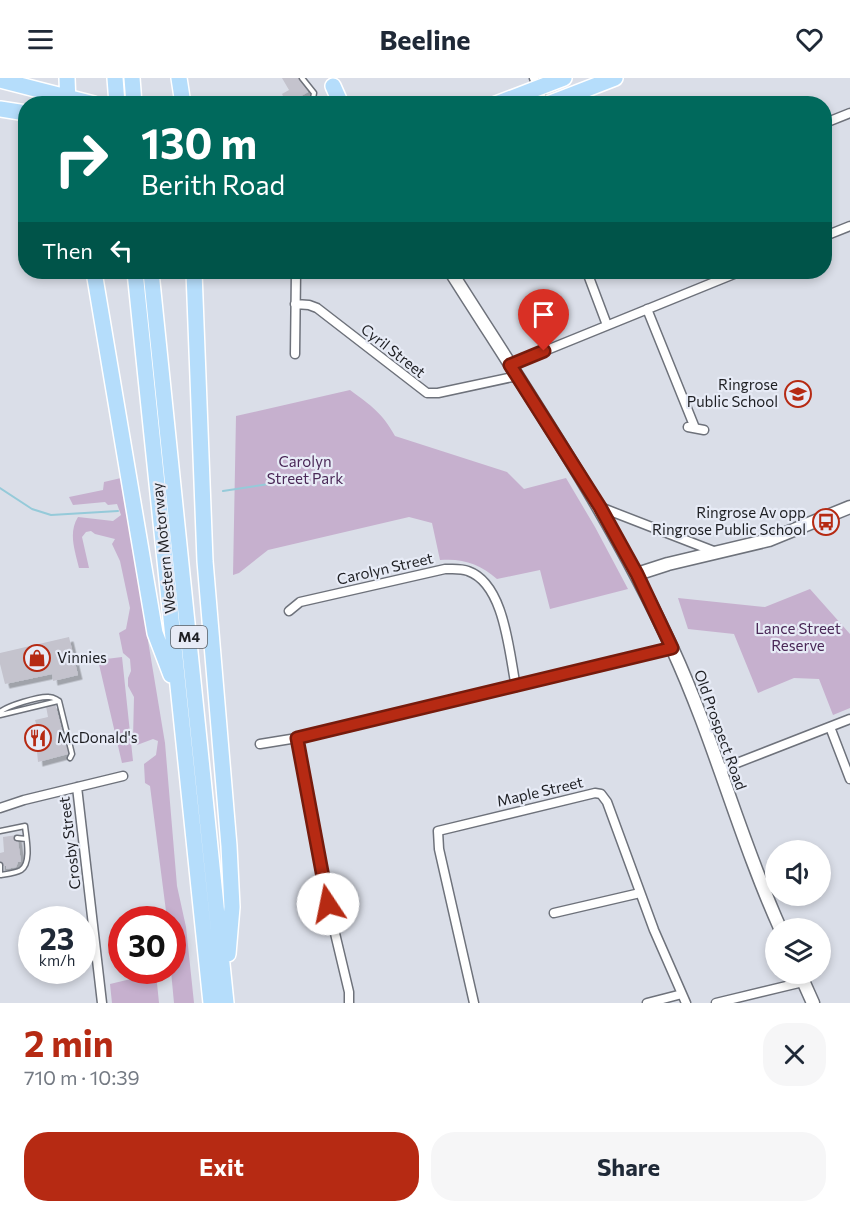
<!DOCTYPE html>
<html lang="en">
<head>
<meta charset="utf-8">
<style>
	:root { --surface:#fff; --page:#f6f6f7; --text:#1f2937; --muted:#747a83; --accent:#b62a13 }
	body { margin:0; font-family:Commissioner,sans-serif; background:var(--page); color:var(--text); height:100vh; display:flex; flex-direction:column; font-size:22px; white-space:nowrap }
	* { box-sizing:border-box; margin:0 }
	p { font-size:20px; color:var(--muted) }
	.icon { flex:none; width:33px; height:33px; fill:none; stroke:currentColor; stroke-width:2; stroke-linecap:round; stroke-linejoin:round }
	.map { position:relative; height:925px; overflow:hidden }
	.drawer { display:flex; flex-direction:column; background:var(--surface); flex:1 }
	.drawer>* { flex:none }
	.banner { position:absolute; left:18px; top:18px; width:814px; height:183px; border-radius:24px; box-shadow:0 3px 9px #0003; background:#00695c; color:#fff; overflow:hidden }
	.controls { position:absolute; left:765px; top:762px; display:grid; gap:12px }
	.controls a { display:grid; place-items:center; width:66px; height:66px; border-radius:50%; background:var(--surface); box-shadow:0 3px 9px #0003; font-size:30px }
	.speed { position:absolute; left:18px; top:828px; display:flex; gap:12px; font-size:30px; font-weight:700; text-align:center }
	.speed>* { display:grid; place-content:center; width:78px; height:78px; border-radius:50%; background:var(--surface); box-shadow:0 3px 9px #0003; line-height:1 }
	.speed small { font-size:15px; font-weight:400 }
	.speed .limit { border:9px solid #d22; background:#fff; color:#111 }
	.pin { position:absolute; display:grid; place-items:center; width:51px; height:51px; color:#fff; margin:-62px -26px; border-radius:50% 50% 50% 0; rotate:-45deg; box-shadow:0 0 6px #0007 }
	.pin .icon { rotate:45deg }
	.me { position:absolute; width:66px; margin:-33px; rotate:349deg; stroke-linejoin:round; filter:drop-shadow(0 0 4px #0008) }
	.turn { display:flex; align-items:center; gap:21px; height:126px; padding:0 24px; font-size:27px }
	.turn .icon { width:78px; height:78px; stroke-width:2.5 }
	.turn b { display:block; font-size:42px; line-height:51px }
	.then { display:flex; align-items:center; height:57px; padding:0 24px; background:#0003; gap:12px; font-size:22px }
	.round { display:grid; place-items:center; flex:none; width:63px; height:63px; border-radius:24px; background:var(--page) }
	.head { display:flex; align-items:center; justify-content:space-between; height:102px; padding:0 24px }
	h1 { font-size:36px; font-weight:700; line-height:45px; color:var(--accent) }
	.cta { display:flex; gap:12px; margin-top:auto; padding:12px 24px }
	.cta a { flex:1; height:69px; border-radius:24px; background:var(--accent); color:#fff; font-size:24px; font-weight:700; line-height:69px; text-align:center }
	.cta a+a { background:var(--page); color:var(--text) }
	header { display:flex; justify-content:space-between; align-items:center; height:78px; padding:0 24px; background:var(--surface); font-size:27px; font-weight:700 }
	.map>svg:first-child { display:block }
	.green { fill:#c6b0ce }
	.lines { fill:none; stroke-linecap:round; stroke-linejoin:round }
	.stream { stroke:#95cad9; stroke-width:2 }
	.building { fill:#c4c3cd; filter:url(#shadow) }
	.lane-casing { stroke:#6e727b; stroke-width:7 }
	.street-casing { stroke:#6e727b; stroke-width:11 }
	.secondary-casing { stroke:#6e727b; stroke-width:15 }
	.highway-casing { stroke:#fff; stroke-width:18 }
	.lane { stroke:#fff; stroke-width:4 }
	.street { stroke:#fff; stroke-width:8 }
	.secondary { stroke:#fff; stroke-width:12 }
	.highway { stroke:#b5ddfb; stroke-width:15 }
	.route-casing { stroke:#761b0c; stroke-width:15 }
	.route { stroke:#b62a13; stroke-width:10 }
	.labels { text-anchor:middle; stroke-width:4.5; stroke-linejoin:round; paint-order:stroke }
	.shield { fill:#e7ebf6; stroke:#5a5c62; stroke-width:1.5 }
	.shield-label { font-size:14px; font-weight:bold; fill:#1e1f23 }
	.street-label { font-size:15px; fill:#1e1f23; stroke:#e7ebf6 }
	.poi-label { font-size:15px; fill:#1e1f23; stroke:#e7ebf6; text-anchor:end }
	.park-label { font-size:15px; fill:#4a2857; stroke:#e7ebf6 }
</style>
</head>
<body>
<header><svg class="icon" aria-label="menu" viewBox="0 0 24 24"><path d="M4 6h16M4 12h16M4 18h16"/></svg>Beeline<svg class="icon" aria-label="heart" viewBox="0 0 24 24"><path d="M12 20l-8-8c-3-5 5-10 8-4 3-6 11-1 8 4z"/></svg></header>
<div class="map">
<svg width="850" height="925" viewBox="0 0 850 925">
	<defs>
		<filter id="shadow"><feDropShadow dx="4.5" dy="4.5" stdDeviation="0" flood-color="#0004"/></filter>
	</defs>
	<rect width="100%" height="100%" fill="#dadee8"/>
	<path class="green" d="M350,312C372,328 382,335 395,358L507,394L524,411L566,400L595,449L628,511L550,531L540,492L497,501C480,486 463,480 440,482L432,445L409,439L268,472L239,495L233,497L236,338Z
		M121,400L165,665L177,808L186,849L194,925H174L171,893L172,892V842L167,841L150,708L145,705L144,686L156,677L158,663L153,661L137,667L133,661L134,619L128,608V600L131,593L130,581L123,575L119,555L126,551L130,530L120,483L112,466L115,461L95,456L91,453L86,454L82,459L89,490H79C75,473 68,455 78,439L113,443L121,437L117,426L108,427L105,424L73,427L69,419L103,412L104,404Z
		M810,511L850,556V630L833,637L819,601L794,600L758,615L734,556L688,551L678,520L765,529Z
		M122,579L133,683L122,685L98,582Z
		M156,895L159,925H112L110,906Z"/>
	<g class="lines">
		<path class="stream" d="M0,410L32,431L51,437L118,433
			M223,413L275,405"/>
	</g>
	<path class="building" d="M282,0H299L308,14L287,26L282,16L289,12Z
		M69,559L78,597L53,603L52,596L5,606L0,586V575Z
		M55,625L64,661H66L68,669V676L38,684L36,663L29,664L27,651L37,649L35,642L48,639L46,628Z
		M17,757L21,784H18L16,789L6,791V788H0V775L4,774L3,759Z"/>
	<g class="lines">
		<defs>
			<path id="lane" d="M302,0L314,15L313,21L304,26
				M0,634C7,628 39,618 49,619C54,619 55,621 59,623L72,676L70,680
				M0,637L58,623
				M0,753L25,748C26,759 32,785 21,792C16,795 7,796 1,797
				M17,760L26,761
				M0,787V797"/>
			<path id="street" d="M534,0L544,26
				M825,45L850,35
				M825,158L850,148
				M587,194L607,247
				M295,226L309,227L317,230L427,315H438L517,298
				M647,231L695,350
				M295,276L296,194
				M510,287L739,194
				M688,349L704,352
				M600,429L716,474
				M289,533L300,524L445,491C452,491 461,490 468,493C505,506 509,575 516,609
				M830,649L850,701
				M297,660L328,826L349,914V925
				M260,666L297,660L672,570
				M719,692L850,641
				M77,709L102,925
				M0,730L24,722L123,698
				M554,835L640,815
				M474,925L439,771L438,753L595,715L601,716L607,724L654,852L686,925
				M647,925L682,916
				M716,925L803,904"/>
			<path id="secondary" d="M451,194C529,317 611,437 672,570C714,661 739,759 780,850
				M637,496L668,486L769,462L850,429
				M800,896L813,925"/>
			<path id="highway" d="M67,0L68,26
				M115,0L117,26
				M132,0L134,26
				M179,0L183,26
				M0,2L94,26
				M333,8L341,26
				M496,26L564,0
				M548,26L615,0
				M0,31L26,35
				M94,194L155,555L171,597
				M135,194L211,925
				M151,194L226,925
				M194,194L205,483L229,768L232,829L228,876"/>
		</defs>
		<use href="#lane" class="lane-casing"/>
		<use href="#street" class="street-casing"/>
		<use href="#secondary" class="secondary-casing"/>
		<use href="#highway" class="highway-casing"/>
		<use href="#lane" class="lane"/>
		<use href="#street" class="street"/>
		<use href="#secondary" class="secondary"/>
		<use href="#highway" class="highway"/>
	</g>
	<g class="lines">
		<defs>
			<path id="route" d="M328,826L297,660L672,570L637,496L600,429L510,287L544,273"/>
		</defs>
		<use href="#route" class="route-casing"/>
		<use href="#route" class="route"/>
	</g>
	<defs>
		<symbol id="school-ring" viewBox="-11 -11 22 22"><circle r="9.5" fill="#e7ebf6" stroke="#b62a13" stroke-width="1.5"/><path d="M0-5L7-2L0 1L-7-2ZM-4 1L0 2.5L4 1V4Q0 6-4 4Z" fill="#b62a13"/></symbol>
		<symbol id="bus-ring" viewBox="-11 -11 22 22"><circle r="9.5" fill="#e7ebf6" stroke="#b62a13" stroke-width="1.5"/><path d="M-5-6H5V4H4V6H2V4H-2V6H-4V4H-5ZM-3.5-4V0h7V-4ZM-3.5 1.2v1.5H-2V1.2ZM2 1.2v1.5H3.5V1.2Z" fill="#b62a13"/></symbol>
		<symbol id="shop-ring" viewBox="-11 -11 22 22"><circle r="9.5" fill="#e7ebf6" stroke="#b62a13" stroke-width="1.5"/><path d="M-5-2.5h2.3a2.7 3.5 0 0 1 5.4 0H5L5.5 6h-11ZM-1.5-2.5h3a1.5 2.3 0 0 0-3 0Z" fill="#b62a13"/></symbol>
		<symbol id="restaurant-ring" viewBox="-11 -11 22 22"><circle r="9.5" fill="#e7ebf6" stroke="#b62a13" stroke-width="1.5"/><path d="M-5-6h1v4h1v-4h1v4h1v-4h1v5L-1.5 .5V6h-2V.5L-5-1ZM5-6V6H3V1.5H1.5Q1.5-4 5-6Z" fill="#b62a13"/></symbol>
	</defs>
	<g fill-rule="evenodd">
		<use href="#school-ring" x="783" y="301" width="30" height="30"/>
		<use href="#bus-ring" x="811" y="429" width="30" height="30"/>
		<use href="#shop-ring" x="22" y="565" width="30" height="30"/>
		<use href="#restaurant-ring" x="23" y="645" width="30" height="30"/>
	</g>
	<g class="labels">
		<rect class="shield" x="171" y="548" width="36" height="22" rx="4.5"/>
		<g class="shield-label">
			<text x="189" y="564">M4</text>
		</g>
		<g class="street-label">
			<text transform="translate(393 273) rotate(38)" y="5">Cyril Street</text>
			<text transform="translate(164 470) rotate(-96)" y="5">Western Motorway</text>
			<text transform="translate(385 491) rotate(-13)" y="5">Carolyn Street</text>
			<text transform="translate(720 652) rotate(70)" y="5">Old Prospect Road</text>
			<text transform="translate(540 714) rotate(-13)" y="5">Maple Street</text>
			<text transform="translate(70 765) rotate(-97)" y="5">Crosby Street</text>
		</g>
		<g class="poi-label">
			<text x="778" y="312">Ringrose<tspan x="778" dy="17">Public School</tspan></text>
			<text x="806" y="440">Ringrose Av opp<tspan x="806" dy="17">Ringrose Public School</tspan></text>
			<text x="57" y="585" text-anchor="start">Vinnies</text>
			<text x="57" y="665" text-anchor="start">McDonald's</text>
		</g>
		<g class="park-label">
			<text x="305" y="389">Carolyn<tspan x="305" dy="17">Street Park</tspan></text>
			<text x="798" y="556">Lance Street<tspan x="798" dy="17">Reserve</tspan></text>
		</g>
	</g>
</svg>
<div class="controls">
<a><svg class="icon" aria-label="sound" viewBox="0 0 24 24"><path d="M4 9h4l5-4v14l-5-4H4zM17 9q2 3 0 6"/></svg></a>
<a><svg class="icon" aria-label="layers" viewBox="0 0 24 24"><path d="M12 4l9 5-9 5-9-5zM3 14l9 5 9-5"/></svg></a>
</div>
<div class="speed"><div>23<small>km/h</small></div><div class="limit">30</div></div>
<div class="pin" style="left:544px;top:273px;background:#d93025"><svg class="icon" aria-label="arrive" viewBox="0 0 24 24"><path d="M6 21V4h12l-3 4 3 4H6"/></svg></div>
<svg class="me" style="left:328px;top:826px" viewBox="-20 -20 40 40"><circle r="19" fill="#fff"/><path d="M0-13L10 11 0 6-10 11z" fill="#b62a13"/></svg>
<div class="banner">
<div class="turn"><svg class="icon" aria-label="right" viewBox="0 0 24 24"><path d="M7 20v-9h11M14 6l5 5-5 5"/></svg><div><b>130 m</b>Berith Road</div></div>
<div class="then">Then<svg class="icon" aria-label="left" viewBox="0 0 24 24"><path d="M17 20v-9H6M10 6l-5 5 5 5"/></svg></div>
</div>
</div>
<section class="drawer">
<div class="head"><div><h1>2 min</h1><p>710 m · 10:39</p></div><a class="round"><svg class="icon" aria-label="close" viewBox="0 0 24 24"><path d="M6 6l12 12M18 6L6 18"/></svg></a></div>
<div class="cta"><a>Exit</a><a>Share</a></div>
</section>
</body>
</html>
